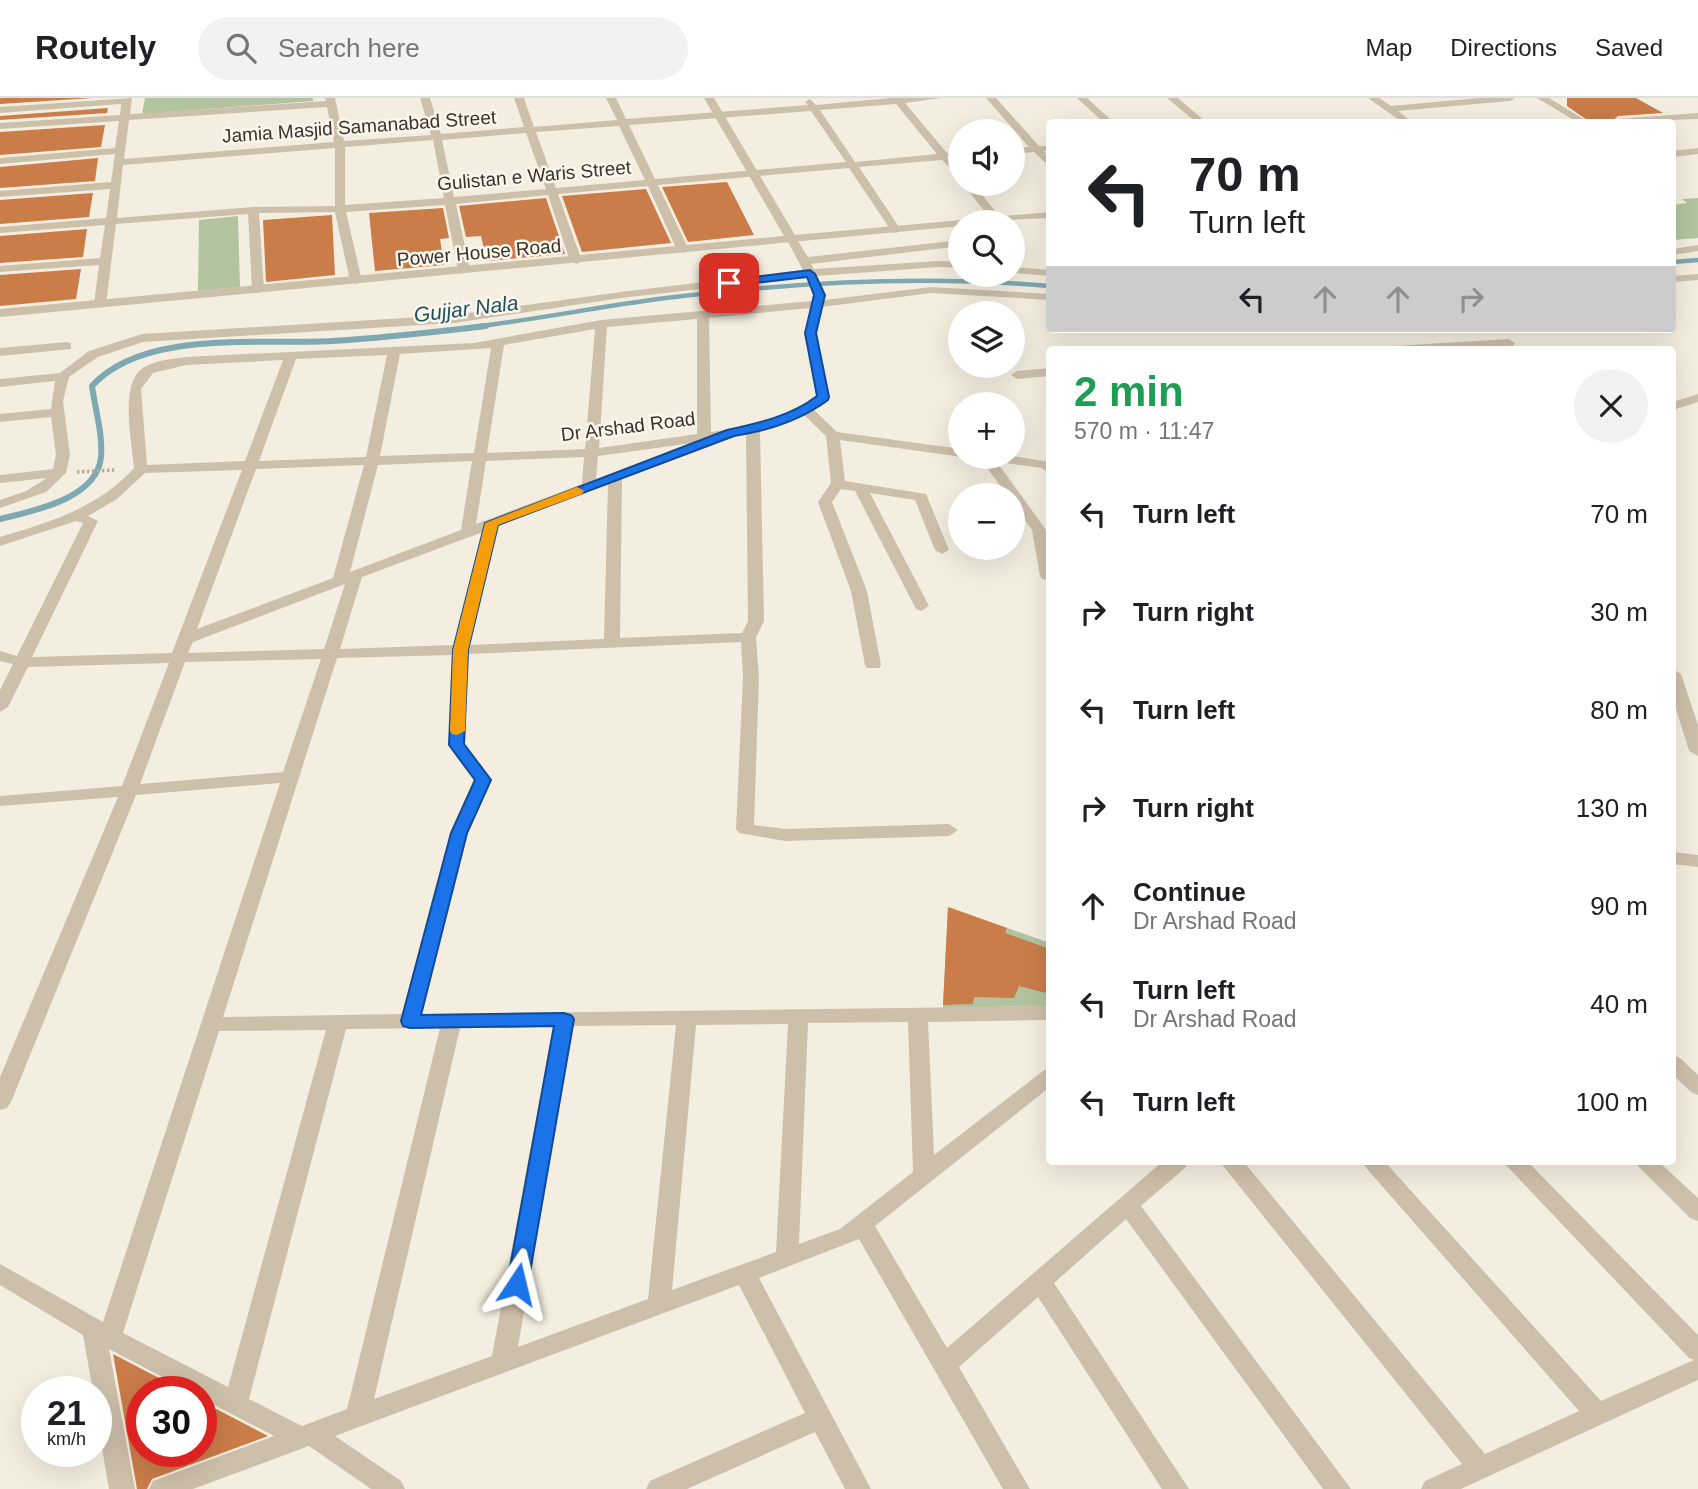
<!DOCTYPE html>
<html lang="en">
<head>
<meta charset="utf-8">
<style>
	:root { --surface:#fff; --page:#f2f2f2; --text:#202124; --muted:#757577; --line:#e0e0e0 }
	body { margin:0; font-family:Helvetica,sans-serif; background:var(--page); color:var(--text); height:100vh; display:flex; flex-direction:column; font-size:26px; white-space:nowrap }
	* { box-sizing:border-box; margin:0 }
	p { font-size:23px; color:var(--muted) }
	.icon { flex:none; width:38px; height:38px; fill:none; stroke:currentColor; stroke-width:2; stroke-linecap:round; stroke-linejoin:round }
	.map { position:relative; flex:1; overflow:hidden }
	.side { position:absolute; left:1046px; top:248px; width:630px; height:819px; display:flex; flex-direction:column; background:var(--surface); border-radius:7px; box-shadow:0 7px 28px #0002 }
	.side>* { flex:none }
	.guide { position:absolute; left:1046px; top:21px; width:630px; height:214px; border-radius:7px; box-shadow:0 7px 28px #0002; background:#fff; color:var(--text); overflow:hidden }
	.buttons { position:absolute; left:948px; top:21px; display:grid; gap:14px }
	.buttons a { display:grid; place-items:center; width:77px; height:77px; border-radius:50%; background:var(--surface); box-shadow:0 7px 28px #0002; font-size:35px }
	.speed { position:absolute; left:21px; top:1278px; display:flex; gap:14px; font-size:35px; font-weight:700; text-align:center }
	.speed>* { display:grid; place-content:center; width:91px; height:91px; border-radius:50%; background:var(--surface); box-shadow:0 7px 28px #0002; line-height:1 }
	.speed small { font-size:18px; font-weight:400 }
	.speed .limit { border:10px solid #d22; background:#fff; color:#111 }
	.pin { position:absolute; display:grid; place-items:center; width:60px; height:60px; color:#fff; margin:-30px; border-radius:14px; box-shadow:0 4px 10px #0006 }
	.me { position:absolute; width:77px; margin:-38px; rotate:10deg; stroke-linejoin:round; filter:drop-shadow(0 0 5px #0008) }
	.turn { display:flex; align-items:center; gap:24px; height:147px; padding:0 28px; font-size:32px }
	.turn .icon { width:91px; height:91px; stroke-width:2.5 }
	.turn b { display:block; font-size:49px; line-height:60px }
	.lanes { display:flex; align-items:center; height:66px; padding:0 28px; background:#0003; justify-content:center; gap:35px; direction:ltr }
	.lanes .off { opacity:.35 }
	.round { display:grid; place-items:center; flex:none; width:74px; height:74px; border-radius:37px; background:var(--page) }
	.overview { display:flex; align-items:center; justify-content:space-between; height:119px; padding:0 28px }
	h1 { font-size:42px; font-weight:700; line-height:52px; color:#1e9e55 }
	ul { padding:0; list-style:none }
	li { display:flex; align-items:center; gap:21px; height:98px; padding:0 28px }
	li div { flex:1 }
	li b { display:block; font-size:26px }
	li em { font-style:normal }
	header { display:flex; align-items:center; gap:42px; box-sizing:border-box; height:98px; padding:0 35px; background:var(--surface); border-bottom:2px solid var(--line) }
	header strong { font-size:33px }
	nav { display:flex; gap:38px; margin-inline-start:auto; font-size:24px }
	.search { width:490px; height:63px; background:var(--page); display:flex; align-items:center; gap:18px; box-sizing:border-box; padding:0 24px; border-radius:38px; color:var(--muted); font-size:26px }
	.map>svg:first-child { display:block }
	.green { fill:#b2c49f }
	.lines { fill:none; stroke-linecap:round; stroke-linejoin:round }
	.stream-far1 { stroke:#7ea8b2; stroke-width:4.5 }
	.stream { stroke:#7ea8b2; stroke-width:6 }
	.building { fill:#ca7c49 }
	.path { stroke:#b9aa95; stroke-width:3.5; stroke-dasharray:2.5 2.5; stroke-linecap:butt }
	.minor { fill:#cdc0ab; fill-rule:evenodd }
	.tertiary { fill:#cdc0ab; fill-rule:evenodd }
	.route { fill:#1a73e8; stroke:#114b97; stroke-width:2 }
	.slow { fill:#f59e0b }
	.labels { text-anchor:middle; stroke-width:5; stroke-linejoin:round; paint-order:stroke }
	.far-street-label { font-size:19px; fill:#3b322b; stroke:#fbf7ed }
	.far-water-label { font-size:21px; font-style:italic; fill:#1e505e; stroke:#fbf7ed }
</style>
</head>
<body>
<header>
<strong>Routely</strong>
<div class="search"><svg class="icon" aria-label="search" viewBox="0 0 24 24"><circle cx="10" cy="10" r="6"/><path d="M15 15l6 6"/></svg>Search here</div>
<nav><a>Map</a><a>Directions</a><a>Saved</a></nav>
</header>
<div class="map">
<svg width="1698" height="1391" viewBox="0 0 1698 1391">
	<rect width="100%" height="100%" fill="#f4eee0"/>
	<path class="green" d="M145,0H313V3L142,16Z
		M1698,100V140L1673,142V107L1687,105L1682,101Z
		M238,118L240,189L198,193L199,122Z
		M948,809L1050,845V908L943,910Z"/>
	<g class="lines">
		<path class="stream-far1" d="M1673,164L1698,162
			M471,229C536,222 601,208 666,200C794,184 921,177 1050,188"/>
		<path class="stream" d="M0,421C33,413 97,401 101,359C103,336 95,311 92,288C143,231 261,247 332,243C383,240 434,234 486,228"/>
	</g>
	<path class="building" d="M0,0H93L0,6Z
		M1567,0H1636L1663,15L1618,18L1611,24H1590L1567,8Z
		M108,10L107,15L0,22V18Z
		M105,27L101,49L0,57V34Z
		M98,60L95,83L0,90V69Z
		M727,84L754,137L688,144L662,89Z
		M646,91L671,145L582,154L562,98Z
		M93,95L89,119L0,126V102Z
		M546,100L565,156L487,163L481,138L466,139L459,108Z
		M443,110L449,140L440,141L444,167L375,173L369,115Z
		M332,117L335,177L266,184L263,122Z
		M87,131L83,159L0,165V138Z
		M81,171L76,201L0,208V177Z
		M948,809L1007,830L1005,835L1050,851V896L1019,888L1014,900L974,899L973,906L943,907Z
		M113,1256L184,1293H142V1353H201V1303L268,1338L152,1381L147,1391H137Z"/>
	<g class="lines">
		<path class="path" d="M77,374L114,372"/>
		<path class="minor" d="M132,0L130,16L326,3L325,0H335L344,43L431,37L420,0H430L441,36L524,29L514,0H524L534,29L617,22L606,0H616L626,21L808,7L805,4L810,1L816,7L891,0H942L905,5L947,55L961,54V60L952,61L961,71V81L942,62L859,69L901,132L896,135L892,134L849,70L658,87L689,152L683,155L677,152L648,88L558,96L582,163L576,166L570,163L548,97L456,106L470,172L464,175L458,172L445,107L346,114L362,183L356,186L350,183L335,114L259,115L264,192L258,195L252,192L248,116L116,126L106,206L100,210L94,206L99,167L0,174V168L100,160L105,127L0,135V129L106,120L110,91L0,99V93L111,84L115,56L0,66V60L115,50L119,23L0,31V25L120,17L121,6L0,15V9ZM896,6L937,56L855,64L820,12ZM327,9L334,44L124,61L129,22ZM811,13L846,64L655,81L629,27ZM619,28L645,82L556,90L536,34ZM526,35L546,91L454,99L442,42ZM433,42L444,100L345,107V49ZM335,50V108L253,109L117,120L123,67Z
			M986,0H996L1039,48H1049V52L1044,53L1050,60V69L1034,54L1013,56V50L1029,49Z
			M1077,0H1087L1113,24H1103Z
			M1167,0H1178L1206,24H1196Z
			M1368,0H1379L1391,8L1479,0H1515L1510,3L1398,13L1412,24H1402Z
			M1537,0H1549L1588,24H1577Z
			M1698,15V21L1613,24L1618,21Z
			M963,86H973L1001,120V124H993Z
			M792,139L796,140L808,159L961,142V148L811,166L814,171L939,163L961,164V170L939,169L817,178L825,197L824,202L931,189L1050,196V202L931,195L822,209L817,235L830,299L814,312L837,334L961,351L962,359L840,342L845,383L926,396L949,452L942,456L935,452L915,402L870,395L929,508L921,513L916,511L855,393L841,391L832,404L867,493L881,567L879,570H867L865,567L851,493L818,404L831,385L826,338L804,317L760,334L764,523L756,539L759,580L754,727L785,731L949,726L958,732L949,738L785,743L739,735L736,731L743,580L741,544L469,556L465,647L492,682L468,735L422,916L1050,908V922L928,924L934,1057L1043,973L1050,970V989L875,1128L947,1250L1162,1064H1188L1185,1070L1141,1108L1351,1391H1323L1126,1121L1054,1185L1189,1391H1162L1038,1199L959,1269L1030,1391H1003L859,1141L759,1180L871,1391H845L815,1334L687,1391H646L650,1383L805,1315L739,1187L335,1338L401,1383L405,1391H371L309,1348L193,1391H149L153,1383L274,1338L201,1300V1293H189L109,1251L135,1391H109L96,1315V1293H93L83,1237L0,1187V1166L103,1224L280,685L136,697L11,1004L7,1010L0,1012V979L118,699L0,708V698L122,688L169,565L28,569L8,609L0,614V592L13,566L0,563V553L17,558L83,425L76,423L0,448V439C50,424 98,410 134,370C132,344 119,286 143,270C155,262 172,261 186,259L474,245L601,222L812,203L813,197L806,179L621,200L454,225L143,244L98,259L69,279L63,303L70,357L66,375L46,394L0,410V402L26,393L47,380L0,385V377L53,371L56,357L51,319L0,324V316L51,311L55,283L0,289V281L60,275L89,253L142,236L454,217L621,194L803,172L787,142ZM810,210L805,235L817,298C786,321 749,329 711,334L709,220ZM697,221V336L599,350L607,229ZM595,231L585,351L487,355L504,247ZM491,250L474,355L380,358L400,256ZM387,257L366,359L259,363L296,261ZM283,262L245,363L147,367L141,291L153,275L186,267ZM746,337L748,523L742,535L620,540L622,381L704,350L706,347L701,343ZM693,345L596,381L598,358ZM584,359L582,386L476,426L486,363ZM472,363L461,432L350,474L378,367ZM364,367L333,480L197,531L256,371ZM242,372L172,555L32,559L98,423L88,418L117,401L145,375ZM608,386L604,541L470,547L499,428ZM483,434L454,547L340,551L362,479ZM345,486L324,551L188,555L193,544ZM453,557L449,647L474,682L450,735L402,916L223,919L337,560ZM321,561L283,674L140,686L185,564ZM908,924L913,1074L840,1131L799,1146L808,925ZM788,926L776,1154L672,1192L696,927ZM676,927L648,1201L518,1249L573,928ZM553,929L492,1258L374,1301L460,930ZM440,930L347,1311L302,1328L249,1301L346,931ZM326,932L228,1289L123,1235L219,933Z
			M1698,147V153L1673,157V151Z
			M1013,169L1050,172V178L1013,175Z
			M1698,176V182L1673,184V178Z
			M1509,241L1515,245L1513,248L1454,252H1387L1393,248Z
			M67,244L71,245V251L0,258V250Z
			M1050,270V278L1017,281L1011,277L1017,273Z
			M1698,296V304L1673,312V304Z
			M1013,358L1050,364V375L1041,370L997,364L1046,432L1050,453V482L1042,481L1040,478L1032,432L1013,406V397H1007L979,359Z
			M1673,571L1681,576L1698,627V658L1689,653L1673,601Z
			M1673,754L1698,757V769L1673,766Z
			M1673,957L1680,960L1698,977V997L1691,994L1673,977Z
			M1220,1064H1244L1485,1356L1579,1313L1361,1064H1385L1601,1303L1694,1262L1689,1260L1503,1064H1528L1698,1237V1282L1461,1391H1421L1425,1383L1462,1366Z
			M1634,1064H1659L1698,1100V1123L1690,1120Z"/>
		<path class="tertiary" d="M704,0H714L795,137L961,122L966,124L971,121L1050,114V120L961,124V128L0,219V211L784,138Z
			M1698,50V56L1673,59V53Z"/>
	</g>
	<path class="route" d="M810,172L815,176L825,197L816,235L829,299L828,302C801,322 767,333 734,338L498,427L468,552L464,646L491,682L467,735L421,917L564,915L571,917L574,921L528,1186L525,1193L517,1195L510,1193L507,1186L554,928L410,930L403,928L401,923L451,735L475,682L449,647L453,552L485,425L727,332C759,325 791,318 817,298L805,235L814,197L807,179L729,188L724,185L729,182Z"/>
	<path class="slow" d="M577,389L584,393L582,396L498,427L468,552L465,633L457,637L452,636L450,633L453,552L485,425Z"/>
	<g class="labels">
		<g class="far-street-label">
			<text transform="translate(359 28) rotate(-4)" y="7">Jamia Masjid Samanabad Street</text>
			<text transform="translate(534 77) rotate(-5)" y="7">Gulistan e Waris Street</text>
			<text transform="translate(479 154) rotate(-5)" y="7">Power House Road</text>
			<text transform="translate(628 328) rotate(-7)" y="7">Dr Arshad Road</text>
		</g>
		<g class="far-water-label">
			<text transform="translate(466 211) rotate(-7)" y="7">Gujjar Nala</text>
		</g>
	</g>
</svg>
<div class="buttons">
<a><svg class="icon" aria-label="sound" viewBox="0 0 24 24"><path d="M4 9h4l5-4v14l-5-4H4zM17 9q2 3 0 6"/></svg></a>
<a><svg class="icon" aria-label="search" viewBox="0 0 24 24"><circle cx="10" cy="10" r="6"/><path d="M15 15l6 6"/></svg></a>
<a><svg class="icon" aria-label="layers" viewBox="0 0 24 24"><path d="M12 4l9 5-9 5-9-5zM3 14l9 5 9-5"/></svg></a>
<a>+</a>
<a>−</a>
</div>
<div class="speed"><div>21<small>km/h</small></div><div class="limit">30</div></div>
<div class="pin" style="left:729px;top:185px;background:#d93025"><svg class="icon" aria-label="arrive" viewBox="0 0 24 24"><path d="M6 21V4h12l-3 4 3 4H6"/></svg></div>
<svg class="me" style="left:517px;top:1186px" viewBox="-20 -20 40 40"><path d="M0-17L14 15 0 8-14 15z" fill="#1a73e8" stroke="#fff" stroke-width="4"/></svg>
<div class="guide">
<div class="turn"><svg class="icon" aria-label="left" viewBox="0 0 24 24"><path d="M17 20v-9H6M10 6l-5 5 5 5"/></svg><div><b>70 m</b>Turn left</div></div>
<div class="lanes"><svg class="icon" aria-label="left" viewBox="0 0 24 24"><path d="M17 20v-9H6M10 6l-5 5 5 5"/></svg><svg class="icon off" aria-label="ahead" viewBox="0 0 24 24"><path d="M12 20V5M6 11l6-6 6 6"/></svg><svg class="icon off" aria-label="ahead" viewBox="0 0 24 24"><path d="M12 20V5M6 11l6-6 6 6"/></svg><svg class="icon off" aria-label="right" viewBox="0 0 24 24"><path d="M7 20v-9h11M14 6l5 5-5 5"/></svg></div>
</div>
<section class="side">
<div class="overview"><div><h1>2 min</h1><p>570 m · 11:47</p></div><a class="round"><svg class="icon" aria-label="close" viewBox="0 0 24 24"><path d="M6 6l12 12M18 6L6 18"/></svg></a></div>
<ul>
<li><svg class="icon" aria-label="left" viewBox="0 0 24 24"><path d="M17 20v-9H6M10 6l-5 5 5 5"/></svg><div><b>Turn left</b></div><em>70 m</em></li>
<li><svg class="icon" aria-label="right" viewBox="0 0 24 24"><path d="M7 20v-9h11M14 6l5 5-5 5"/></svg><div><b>Turn right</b></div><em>30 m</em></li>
<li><svg class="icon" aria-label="left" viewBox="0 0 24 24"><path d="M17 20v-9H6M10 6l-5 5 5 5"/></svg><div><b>Turn left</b></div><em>80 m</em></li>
<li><svg class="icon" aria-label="right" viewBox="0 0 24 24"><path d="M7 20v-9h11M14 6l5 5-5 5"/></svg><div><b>Turn right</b></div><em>130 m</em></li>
<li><svg class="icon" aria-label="ahead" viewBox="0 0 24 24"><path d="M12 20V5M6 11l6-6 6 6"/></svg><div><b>Continue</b><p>Dr Arshad Road</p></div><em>90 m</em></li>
<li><svg class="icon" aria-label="left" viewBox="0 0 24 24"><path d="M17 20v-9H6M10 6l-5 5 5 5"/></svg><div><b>Turn left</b><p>Dr Arshad Road</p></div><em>40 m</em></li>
<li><svg class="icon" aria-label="left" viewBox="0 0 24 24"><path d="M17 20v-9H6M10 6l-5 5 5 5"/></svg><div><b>Turn left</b></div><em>100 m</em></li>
</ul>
</section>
</div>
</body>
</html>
